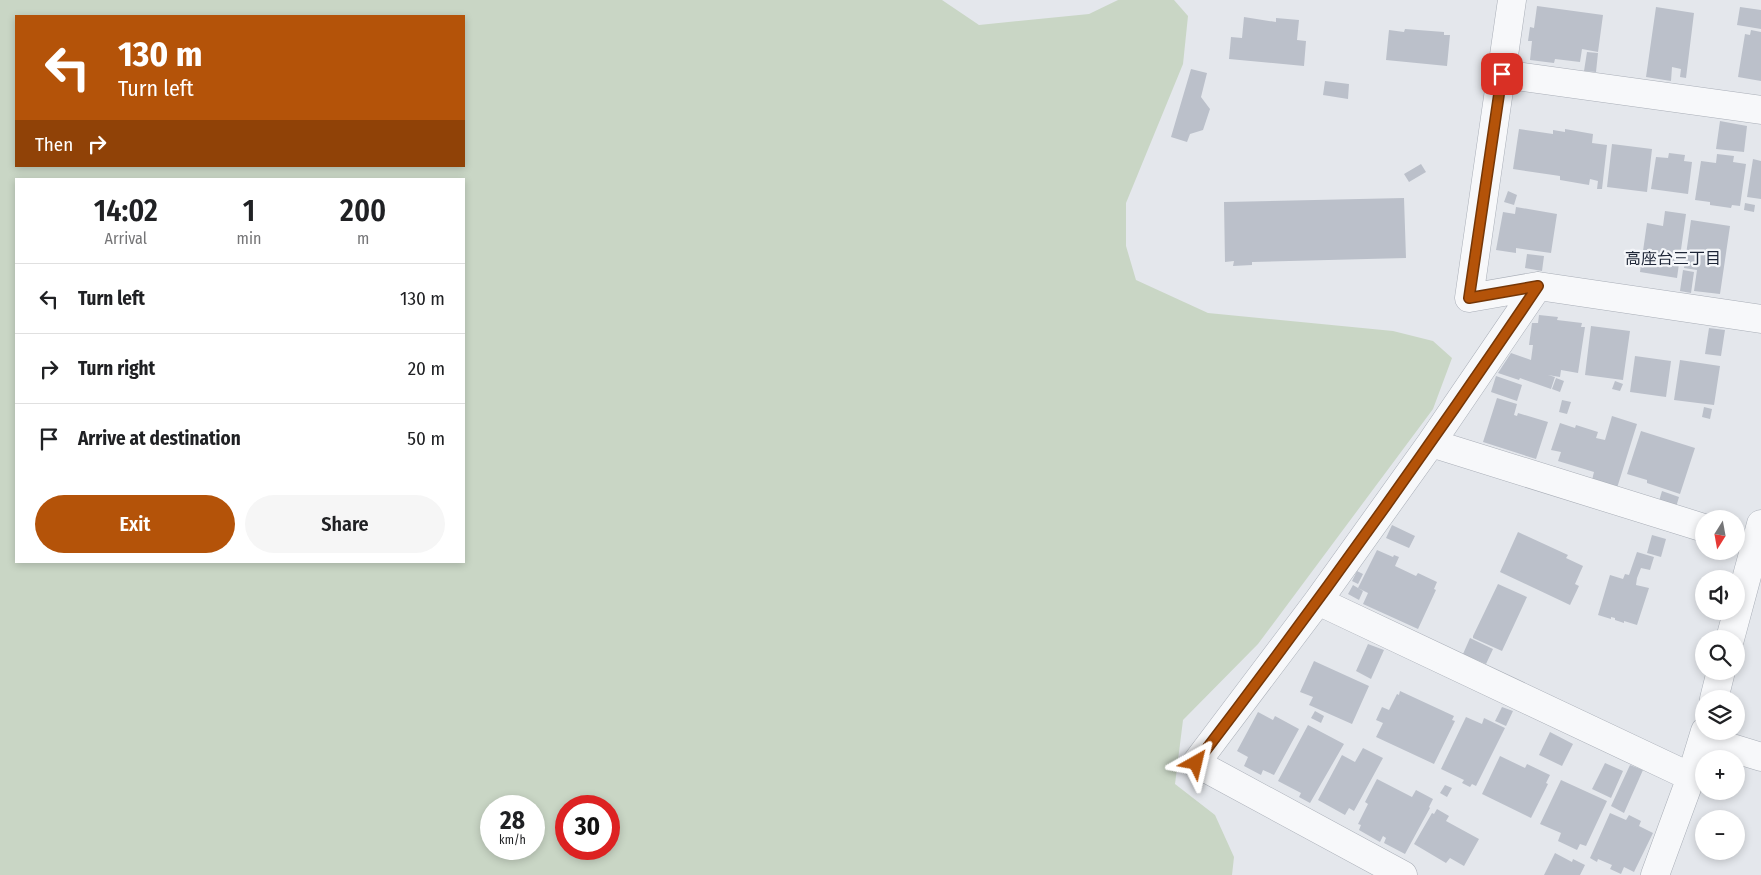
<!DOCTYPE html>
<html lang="en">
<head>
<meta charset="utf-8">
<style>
	:root { --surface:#fff; --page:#f6f6f6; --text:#202124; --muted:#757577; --line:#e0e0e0; --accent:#b45309 }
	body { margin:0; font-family:"Fira Sans Condensed","Noto Sans JP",sans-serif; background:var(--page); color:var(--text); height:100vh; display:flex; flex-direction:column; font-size:19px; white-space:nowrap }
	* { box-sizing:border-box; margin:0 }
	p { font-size:16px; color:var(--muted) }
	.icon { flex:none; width:28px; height:28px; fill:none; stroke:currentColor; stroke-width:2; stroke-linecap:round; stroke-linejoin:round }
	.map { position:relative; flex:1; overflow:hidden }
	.side { position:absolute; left:15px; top:178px; width:450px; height:385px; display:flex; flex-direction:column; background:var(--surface); border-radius:0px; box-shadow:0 2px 8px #0003 }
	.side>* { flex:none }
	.hud { position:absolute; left:15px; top:15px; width:450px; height:152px; border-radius:0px; box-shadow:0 2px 8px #0003; background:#b45309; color:#fff; overflow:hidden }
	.needle { width:32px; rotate:191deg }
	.fabs { position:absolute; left:1695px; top:510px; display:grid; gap:10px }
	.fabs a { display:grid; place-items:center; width:50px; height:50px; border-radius:50%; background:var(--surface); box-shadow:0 2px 8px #0003; font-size:25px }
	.speed { position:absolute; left:480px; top:795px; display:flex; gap:10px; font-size:25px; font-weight:700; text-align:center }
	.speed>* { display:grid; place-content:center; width:65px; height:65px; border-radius:50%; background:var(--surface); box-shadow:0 2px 8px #0003; line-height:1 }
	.speed small { font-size:12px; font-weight:400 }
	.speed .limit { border:8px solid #d22; background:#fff; color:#111 }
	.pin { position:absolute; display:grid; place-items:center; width:42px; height:42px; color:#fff; margin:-21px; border-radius:10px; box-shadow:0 2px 8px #0006 }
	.me { position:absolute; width:55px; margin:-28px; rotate:37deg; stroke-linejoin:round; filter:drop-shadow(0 0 4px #0008) }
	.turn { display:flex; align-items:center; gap:18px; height:105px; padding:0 20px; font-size:22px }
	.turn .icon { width:65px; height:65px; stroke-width:2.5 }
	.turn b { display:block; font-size:35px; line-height:42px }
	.then { display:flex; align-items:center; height:48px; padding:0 20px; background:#0003; gap:10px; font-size:19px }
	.eta { display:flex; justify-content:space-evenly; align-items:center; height:85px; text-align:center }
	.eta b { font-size:30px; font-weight:600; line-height:35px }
	.button { display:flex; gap:10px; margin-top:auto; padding:10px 20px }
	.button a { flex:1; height:58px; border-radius:30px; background:var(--accent); color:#fff; font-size:20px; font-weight:600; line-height:58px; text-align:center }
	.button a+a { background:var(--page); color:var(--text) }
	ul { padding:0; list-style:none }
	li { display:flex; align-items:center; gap:15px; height:70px; padding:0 20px; border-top:1px solid var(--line) }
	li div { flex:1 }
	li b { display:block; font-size:19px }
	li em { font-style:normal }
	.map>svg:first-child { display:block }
	.green { fill:#c9d6c5; fill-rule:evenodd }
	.building { fill:#bbc0ca }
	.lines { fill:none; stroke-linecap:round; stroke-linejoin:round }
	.minor-casing { stroke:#a9aeb7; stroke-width:29 }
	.minor { stroke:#f7f8fa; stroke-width:28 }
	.route-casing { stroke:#753606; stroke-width:12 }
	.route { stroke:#b45309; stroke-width:9 }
	.labels { text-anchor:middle; stroke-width:4.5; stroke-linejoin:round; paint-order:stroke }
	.neighbourhood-label { font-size:16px; fill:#1d2536; stroke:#f4f6f9 }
</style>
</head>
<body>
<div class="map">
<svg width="1761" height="875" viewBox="0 0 1761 875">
	<rect width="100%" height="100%" fill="#e4e7ec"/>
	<path class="green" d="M0,0H942L979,25L1089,14L1118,0H1174L1188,16L1183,64L1126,203V246L1136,280L1208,313L1393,331L1433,341L1452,358L1433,409L1258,644L1183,720L1175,784L1215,815L1234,857L1232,875H0ZM16,16H464V166H16ZM16,179H464V561H16ZM534,806V849H491V806ZM566,806H609V849H566Z"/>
	<path class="building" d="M1537,6L1603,15L1598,52L1582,49L1580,62L1555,59L1554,63L1530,60L1532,41H1528L1530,27L1534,28Z
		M1656,7L1694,13L1686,78L1680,77L1681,69L1672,67L1671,81L1646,77Z
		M1740,7L1761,10V29L1737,25Z
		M1244,17L1276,22V18L1299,20L1297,40L1306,41L1304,66L1229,59L1231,37L1242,38Z
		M1405,29L1444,32V35H1450L1447,66L1386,60L1389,30L1404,32Z
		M1751,30L1761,32V81L1738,77L1745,34L1750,35Z
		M1587,52L1598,53L1596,72L1584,71Z
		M1191,69L1207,73L1201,97L1210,109L1203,130L1190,134L1187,142L1171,137Z
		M1325,81L1349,84L1348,99L1323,95Z
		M1720,121L1747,126L1744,152L1716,149Z
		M1519,129L1553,134V130L1565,132V129L1593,134L1592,143L1607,145L1602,189H1597L1598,181L1590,179L1589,185L1560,180V176L1513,169Z
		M1612,144L1652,149L1647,192L1607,187Z
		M1669,153L1685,155L1684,161L1692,162L1688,194L1651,189L1656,157L1668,158Z
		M1717,154L1734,156L1733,162L1746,164L1740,206L1732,205L1731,208L1710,205V202L1695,200L1701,161L1716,163Z
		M1753,159L1761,161V199L1747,197Z
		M1421,164L1426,172L1409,182L1404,174Z
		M1508,191L1517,195L1514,205L1504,202Z
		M1404,198L1406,258L1252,262V265L1233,266L1234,261L1225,262L1224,202Z
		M1745,203L1755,205L1754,212L1744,210Z
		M1516,207L1557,214L1551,253L1516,248V253L1496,250L1503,212L1515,214Z
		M1665,211L1686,214L1677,278L1640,272L1647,223L1663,226Z
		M1691,220L1730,226L1720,294L1694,291L1697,270L1684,268Z
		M1527,254L1544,256L1542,271L1525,268Z
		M1683,270L1694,272L1691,293L1680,291Z
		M1539,315L1558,317L1557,320L1582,323L1581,327H1585L1578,373L1561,370L1560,377L1548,375L1555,377L1551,389L1520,378L1519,380L1498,373L1511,353L1531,360L1533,345H1529L1532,323H1538Z
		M1591,326L1630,331L1623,380L1585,375Z
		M1709,328L1725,330L1721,356L1705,354Z
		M1635,356L1671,361L1666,397L1630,392Z
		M1680,360L1720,366L1714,405L1674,400Z
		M1496,376L1522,385L1517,401L1491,392Z
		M1556,378L1564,381L1560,392L1552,389Z
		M1615,381L1623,384L1620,391L1612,389Z
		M1497,398L1517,404L1514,415L1517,416L1518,413L1548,422L1536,459L1483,442Z
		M1562,400L1571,402L1567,414L1559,412Z
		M1704,407L1712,409L1710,419L1702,417Z
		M1612,416L1637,424L1617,488L1592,480L1594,472L1558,461L1561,452L1551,450L1560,423L1575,428L1576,425L1598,432L1596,438L1605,440Z
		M1641,431L1695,448L1680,494L1647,483V480L1627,474Z
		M1662,491L1679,497L1676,507L1659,501Z
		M1392,525L1415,536L1409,548L1386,538Z
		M1518,532L1568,555L1566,558L1583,566L1575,584L1579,586L1570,605L1500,572Z
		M1652,535L1666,539L1661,557L1647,553Z
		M1377,550L1393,557L1394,555L1399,557L1395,566L1416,576L1418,573L1437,582L1434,589L1436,590L1418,629L1363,604L1368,593L1358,588Z
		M1637,552L1654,557L1650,570L1641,568L1637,578L1636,585L1649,588L1637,625L1624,621V623L1615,620V618L1611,617V619L1598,615L1610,575L1623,579L1625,574L1629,575Z
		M1357,571L1363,574L1358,584L1352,581Z
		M1498,584L1527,597L1502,651L1473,638V636Z
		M1353,585L1363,591L1359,600L1348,594Z
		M1470,638L1493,649L1486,664L1463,654Z
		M1368,644L1384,650L1371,679L1356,671Z
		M1314,661L1369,686L1352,724L1309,705L1313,697L1300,692Z
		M1400,691L1454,716L1452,720L1455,721L1434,764L1376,737L1383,723L1376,720L1382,707L1389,710L1397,694L1399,695Z
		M1502,707L1513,711L1506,726L1495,721Z
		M1315,711L1324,716L1321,723L1311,718Z
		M1258,712L1273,720L1275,716L1299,729L1274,775L1263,770L1261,775L1244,766L1248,757L1237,751Z
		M1466,717L1482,724L1484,718L1505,728L1476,786L1472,784L1470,787L1462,783L1464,780L1441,769Z
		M1308,725L1344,744L1310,803L1299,797L1301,793L1278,781Z
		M1550,732L1573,744L1562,766L1539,755Z
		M1363,748L1383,758L1354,811L1349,808L1345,815L1318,800L1342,755L1355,762Z
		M1500,756L1525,768L1527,764L1550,775L1546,783L1548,784L1531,818L1482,794Z
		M1605,763L1623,771L1611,798L1592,789Z
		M1630,765L1643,770L1624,813L1611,806Z
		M1377,779L1412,797L1416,790L1433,799L1429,807L1430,808L1405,854L1384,843L1386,838L1383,836L1380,842L1359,830L1361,825L1358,824L1368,804L1365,802Z
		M1561,780L1607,801L1586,846L1580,844L1577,850L1558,841L1561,833L1540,824Z
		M1445,785L1452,788L1447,797L1440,793Z
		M1437,809L1449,816L1446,821L1479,839L1464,866L1450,858L1446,863L1414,844L1432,813L1434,814Z
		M1610,813L1626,820L1629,815L1641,821L1639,826L1653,833L1634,872L1624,867L1621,874L1610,869L1612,865L1598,859L1597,862L1590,858Z
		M1555,853L1572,862L1573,859L1585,865L1580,875H1544Z"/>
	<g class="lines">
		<defs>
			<path id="minor" d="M1512,0L1469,298L1538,286L1761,319
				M1502,74L1761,110
				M1431,443L1704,528
				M1318,601L1691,777
				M1730,639L1761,524
				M1714,699L1721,671
				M1703,739L1761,757
				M1403,875L1196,763L1318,601L1431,443L1538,286
				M1655,875L1691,777L1705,731"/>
		</defs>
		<use href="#minor" class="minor-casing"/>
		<use href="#minor" class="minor"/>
	</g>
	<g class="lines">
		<defs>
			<path id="route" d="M1196,763C1315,607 1429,448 1538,286L1469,298L1502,74"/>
		</defs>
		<use href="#route" class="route-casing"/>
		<use href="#route" class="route"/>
	</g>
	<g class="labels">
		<g class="neighbourhood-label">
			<text x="1673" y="264">高座台三丁目</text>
		</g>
	</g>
</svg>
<div class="fabs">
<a><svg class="needle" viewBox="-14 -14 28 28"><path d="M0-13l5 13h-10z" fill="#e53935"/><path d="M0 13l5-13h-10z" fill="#757577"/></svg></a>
<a><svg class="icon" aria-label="sound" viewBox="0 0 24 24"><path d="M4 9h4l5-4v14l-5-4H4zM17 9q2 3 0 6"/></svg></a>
<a><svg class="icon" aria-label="search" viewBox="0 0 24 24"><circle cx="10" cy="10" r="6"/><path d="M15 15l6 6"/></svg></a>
<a><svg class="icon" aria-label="layers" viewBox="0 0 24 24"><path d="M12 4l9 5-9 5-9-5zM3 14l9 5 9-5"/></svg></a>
<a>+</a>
<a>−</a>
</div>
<div class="speed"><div>28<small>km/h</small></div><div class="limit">30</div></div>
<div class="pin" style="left:1502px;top:74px;background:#d93025"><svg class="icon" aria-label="arrive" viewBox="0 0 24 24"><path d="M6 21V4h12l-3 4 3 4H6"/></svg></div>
<svg class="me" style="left:1196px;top:763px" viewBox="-20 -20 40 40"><path d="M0-17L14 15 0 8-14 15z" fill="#b45309" stroke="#fff" stroke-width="4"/></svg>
<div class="hud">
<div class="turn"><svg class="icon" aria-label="left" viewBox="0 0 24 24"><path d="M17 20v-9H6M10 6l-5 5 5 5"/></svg><div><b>130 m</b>Turn left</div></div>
<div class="then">Then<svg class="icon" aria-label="right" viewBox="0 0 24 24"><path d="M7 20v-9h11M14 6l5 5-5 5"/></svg></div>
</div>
<section class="side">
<div class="eta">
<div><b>14:02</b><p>Arrival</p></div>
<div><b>1</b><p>min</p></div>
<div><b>200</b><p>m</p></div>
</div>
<ul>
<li><svg class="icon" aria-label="left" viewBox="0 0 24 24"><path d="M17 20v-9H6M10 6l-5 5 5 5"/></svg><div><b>Turn left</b></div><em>130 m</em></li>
<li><svg class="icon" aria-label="right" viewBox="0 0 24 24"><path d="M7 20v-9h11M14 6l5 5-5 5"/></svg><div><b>Turn right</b></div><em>20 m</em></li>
<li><svg class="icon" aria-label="arrive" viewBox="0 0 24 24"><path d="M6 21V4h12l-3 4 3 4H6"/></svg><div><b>Arrive at destination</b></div><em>50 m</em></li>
</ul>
<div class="button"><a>Exit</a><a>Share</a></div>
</section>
</div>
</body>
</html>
